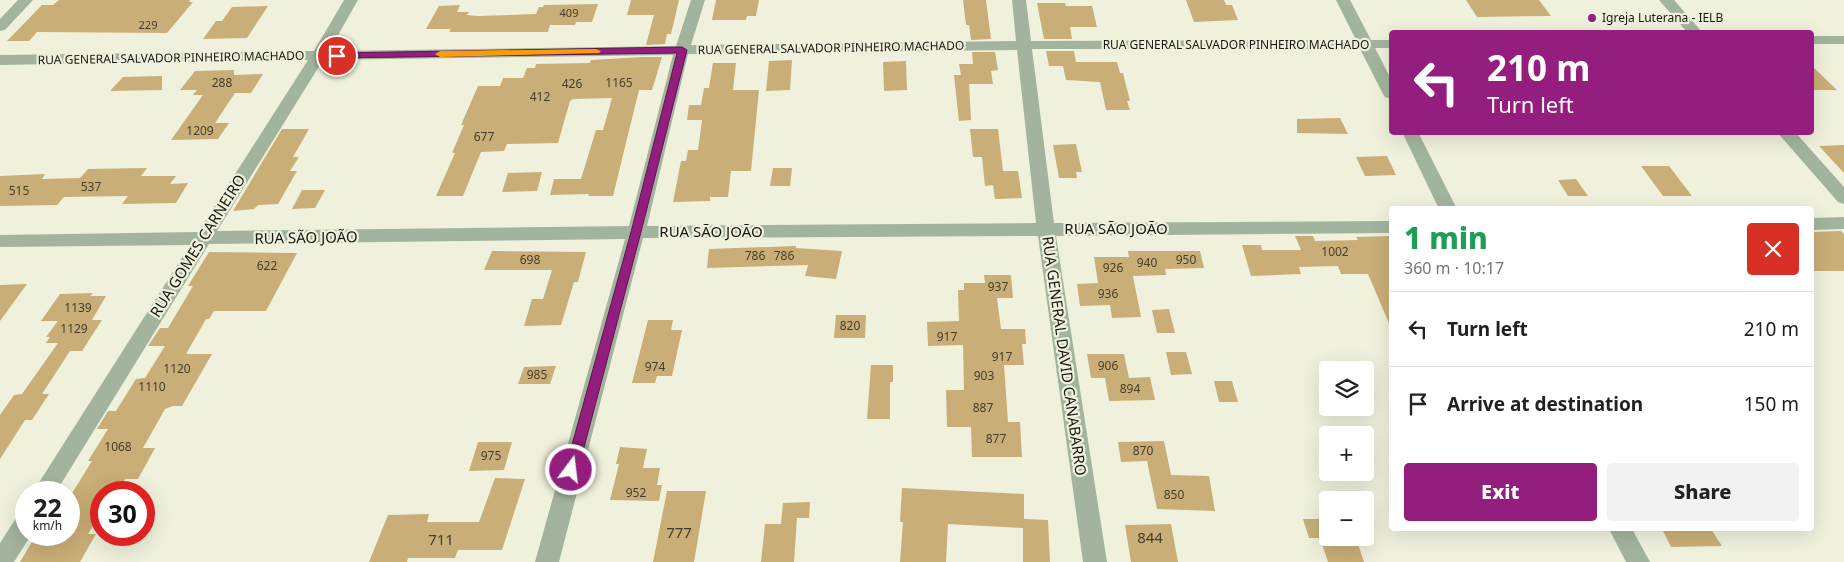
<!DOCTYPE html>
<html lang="en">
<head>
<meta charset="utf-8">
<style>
	:root { --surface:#fff; --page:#f2f2f2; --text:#202124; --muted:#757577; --line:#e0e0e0; --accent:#931e7d }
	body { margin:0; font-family:"Noto Sans",sans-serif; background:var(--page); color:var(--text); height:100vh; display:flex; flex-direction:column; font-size:19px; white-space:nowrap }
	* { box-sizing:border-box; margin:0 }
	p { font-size:16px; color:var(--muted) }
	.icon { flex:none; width:28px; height:28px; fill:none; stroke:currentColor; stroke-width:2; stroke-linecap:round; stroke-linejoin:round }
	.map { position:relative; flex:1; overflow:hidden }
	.drawer { position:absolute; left:1389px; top:206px; width:425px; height:325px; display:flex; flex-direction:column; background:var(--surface); border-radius:5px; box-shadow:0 5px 20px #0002 }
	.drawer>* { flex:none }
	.top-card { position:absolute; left:1389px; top:30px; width:425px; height:105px; border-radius:5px; box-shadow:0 5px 20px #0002; background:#931e7d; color:#fff; overflow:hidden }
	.controls { position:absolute; left:1319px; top:361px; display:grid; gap:10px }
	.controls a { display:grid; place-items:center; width:55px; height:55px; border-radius:5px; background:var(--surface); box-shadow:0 5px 20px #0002; font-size:25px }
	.speed { position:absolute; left:15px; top:481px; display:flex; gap:10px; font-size:25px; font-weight:700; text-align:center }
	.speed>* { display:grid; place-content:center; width:65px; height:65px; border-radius:50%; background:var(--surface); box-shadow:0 5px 20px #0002; line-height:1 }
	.speed small { font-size:12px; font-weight:400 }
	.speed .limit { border:8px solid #d22; background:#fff; color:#111 }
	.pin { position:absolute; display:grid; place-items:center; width:42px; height:42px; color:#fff; margin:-21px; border:2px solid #fff; border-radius:50%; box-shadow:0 1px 5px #0007 }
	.me { position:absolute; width:55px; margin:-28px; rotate:15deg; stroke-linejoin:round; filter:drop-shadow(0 0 4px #0008) }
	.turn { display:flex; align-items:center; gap:18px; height:105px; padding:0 15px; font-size:22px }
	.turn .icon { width:65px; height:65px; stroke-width:2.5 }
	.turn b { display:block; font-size:35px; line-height:42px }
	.round { display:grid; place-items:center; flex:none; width:52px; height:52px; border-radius:5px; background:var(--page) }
	.head { display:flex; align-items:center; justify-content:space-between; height:85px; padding:0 15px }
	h1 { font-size:30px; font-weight:800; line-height:38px; color:#1e9e55 }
	.primary-button { display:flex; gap:10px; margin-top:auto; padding:10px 15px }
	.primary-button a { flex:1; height:58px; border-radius:5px; background:var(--accent); color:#fff; font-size:20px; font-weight:800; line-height:58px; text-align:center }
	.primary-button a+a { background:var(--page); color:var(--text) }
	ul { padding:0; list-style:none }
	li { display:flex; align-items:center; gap:15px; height:75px; padding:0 15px; border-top:1px solid var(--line) }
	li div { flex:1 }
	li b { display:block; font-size:19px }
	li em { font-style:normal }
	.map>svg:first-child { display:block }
	.building { fill:#caae77 }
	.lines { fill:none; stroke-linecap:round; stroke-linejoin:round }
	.minor { fill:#a3b49e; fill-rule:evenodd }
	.route { fill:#931e7d; stroke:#601451 }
	.slow { fill:#f59e0b }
	.poi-dot { fill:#931e7d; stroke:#eff1dc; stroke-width:2 }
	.labels { text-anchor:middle; stroke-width:4.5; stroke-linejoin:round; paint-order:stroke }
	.far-number-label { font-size:11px; fill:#443e2a }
	.far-poi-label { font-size:12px; fill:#171811; stroke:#eff1dc; text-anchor:start }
	.far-street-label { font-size:12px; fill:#171811; stroke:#eff1dc }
	.number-label { font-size:12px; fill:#443e2a }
	.street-label { font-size:15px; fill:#171811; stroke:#eff1dc }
	.near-number-label { font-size:15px; fill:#443e2a }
</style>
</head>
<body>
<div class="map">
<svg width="1844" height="562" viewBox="0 0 1844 562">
	<rect width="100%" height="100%" fill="#eff1dc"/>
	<path class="building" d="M59,0H190L189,2H193L167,33L37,32L29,41H7L42,5H53Z
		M631,0H679L671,34H667L665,44L646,45L654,15H627Z
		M716,0H759L756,16H747L746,20H712Z
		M963,0H986L991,39L971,40L969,25H966Z
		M1186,0H1224L1226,5H1232L1238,20L1194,22Z
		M1466,0H1539L1551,16L1477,17Z
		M1037,3H1065L1066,6H1092L1097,27H1070L1072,39H1044Z
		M598,4L592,22H576L575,25H550L548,32H449L451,29H426L439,6L460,5L457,12H469L467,15L478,16L536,14L539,7H543L544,5Z
		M268,6L247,38L203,39L216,21H222L232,7Z
		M1046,51H1074L1076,62H1117L1120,73H1123L1130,101H1127L1130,110H1106L1100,82L1066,80L1063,66H1049Z
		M972,52H995L998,70L991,71L993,84H969L971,120L959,121L954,75H961L959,64H973Z
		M643,57H662L652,90H639L613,196H588L589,194L550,195L554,179H581L596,130H603L612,98L573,99L570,101L558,143L507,144L504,151L481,152L463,196H436L455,153H452L464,125H461L478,86H500L503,78H523L527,68H535L536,64L590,63L591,60Z
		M792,60L790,90L766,91L769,61Z
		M906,61L907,90L884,91L883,62Z
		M713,63H736L733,90H759L751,171H731L728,197H710V201L673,202L681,161H686L688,150H698L702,120H687L689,105H701L704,88H709Z
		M1811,65L1837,90H1811Z
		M234,70V75L263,74L251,93H235L215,123H229L218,139L171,140L203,95H193L197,90H180L195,71Z
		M162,76V90L110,91L123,77Z
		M1340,118L1348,134L1297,133V119Z
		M282,129H309L293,157H299L290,171H297L278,204L258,205L254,209L233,211Z
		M970,129H998L1003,171H1018L1022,198L995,199L993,185L985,186L982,157H973Z
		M1076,144L1082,172H1076L1077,178H1059L1053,145Z
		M1844,145V173L1819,146Z
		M1387,156L1396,175L1365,176L1356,157Z
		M1641,166H1669L1692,196H1663Z
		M147,168L141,176H176L170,184L188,183L176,203L122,204L128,196L64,197L57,205L0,206V176L45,174L42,179L80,178L88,169Z
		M773,168H792L790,186H770Z
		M542,172L537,191L502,192L508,173Z
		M1576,179L1588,196H1568L1558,180Z
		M302,190H325L315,208L292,209Z
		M1841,231L1844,234V271H1811V232Z
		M1295,236H1313L1315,241L1358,240L1356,237L1391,236V328L1368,274H1341L1338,266L1299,267L1301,274L1251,276L1242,245H1261L1262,250H1301Z
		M796,246V248L842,251L836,279L805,276L808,265L707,268L709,249Z
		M492,251L586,252L578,282H574L561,325L524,326L532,299H543L552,270H484Z
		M1128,251H1200L1204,268L1165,269L1166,275L1133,276L1141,317L1112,318L1110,305L1080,306L1077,284L1098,283L1094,257H1129Z
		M209,252L297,253L266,311H214L209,319H206L186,354H212L182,406H173L165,409L143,448H155L138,479H125L118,492H101V512L88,534H96L80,562H20L36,535H69V498L92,461H88L108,429H97L108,411H116L136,379L145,378L165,346H148L160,328H168L193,286H188Z
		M984,275H1011L1013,298H997L1001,329H1025L1026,344H1022L1024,365H1004L1008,422H1020L1022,457H972L971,427H947L946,390H964L963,345L928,346L927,322L959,321L958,290H964V283H985Z
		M27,284L0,321V285Z
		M93,293L90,296H106L92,320H102L82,351H70L42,394H49L32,420H25L0,459V415L14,395L22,394L58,343H46L50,337H46L58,321H41L60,294Z
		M1169,309L1175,333H1157L1152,310Z
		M836,315H866L865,338H834Z
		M648,320H673L671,330H682L672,376H657L655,383H632Z
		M1166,352H1186L1192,374L1171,375Z
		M1087,354H1124L1129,378L1150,377L1155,400L1109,401L1105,378H1091Z
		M871,365H893V382H890V419H867Z
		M556,366L550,384H518L524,367Z
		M1214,381H1232L1238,402H1219Z
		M1164,441L1171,475L1209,476L1215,511L1157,509L1147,461L1121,462L1118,442Z
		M478,442H512L504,470L469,471Z
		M620,447L647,449L643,468H660L657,485H662L659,501L610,500L619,464H616Z
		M495,478L525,479L502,550H458L455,558H408L407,562H369L388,515L429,514L427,522H479Z
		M902,488L1024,494V519L1048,520L1050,562H1023V528L948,524L946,562H900L903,522H900Z
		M667,491H706L694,562H653Z
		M810,502L809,518H797L794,562H761L765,524H781L783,503Z
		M1303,519H1328V538H1356L1364,562H1328L1320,538H1309Z
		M1171,524L1178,562H1131L1125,525Z
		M1662,529H1711L1722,546L1671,547Z"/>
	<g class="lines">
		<path class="minor" d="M18,0H33L5,30L0,31V19Z
			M344,0H358L329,51L676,46L691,0H705L691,45L1016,41L1012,0H1026L1031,41L1356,40L1336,0H1350L1371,40H1391V48H1375L1391,79V99L1385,97L1383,94L1360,49H1032L1054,223L1391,221V233L1056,236L1107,562H1083L1038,236L643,238L559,562H535L625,239L209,244L56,492H33L190,245L0,247V235L198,232L308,60L0,65V55L314,51ZM1017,50L1036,223L647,226L688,54ZM673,55L629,226L217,231L323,60Z
			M1659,0H1674L1702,32H1687Z
			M1811,36H1844V44H1811Z
			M1402,132H1418L1457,209H1439Z
			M1777,132H1795L1844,187V204L1838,202Z
			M1844,217V229L1811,230V218Z
			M26,512V535H31L14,562H0V543L18,515Z
			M1609,529H1632L1650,562H1626Z"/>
	</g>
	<path class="route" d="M682,47L687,50L641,232L578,470L576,474L571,476L567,474L565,470L631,232L677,53L337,58L333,56L337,53Z"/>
	<path class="slow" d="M596,49L601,51L599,53L440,57L435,54L440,51Z"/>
	<circle class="poi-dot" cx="1592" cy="18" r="5"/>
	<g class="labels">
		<g class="far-number-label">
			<text x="569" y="17">409</text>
			<text x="148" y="29">229</text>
		</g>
		<g class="far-poi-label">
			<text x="1602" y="22">Igreja Luterana - IELB</text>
		</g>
		<g class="far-street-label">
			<text x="1236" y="49">RUA GENERAL SALVADOR PINHEIRO MACHADO</text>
			<text transform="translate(831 48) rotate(-1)" y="4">RUA GENERAL SALVADOR PINHEIRO MACHADO</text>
			<text transform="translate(171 58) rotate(-1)" y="4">RUA GENERAL SALVADOR PINHEIRO MACHADO</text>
		</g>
		<g class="number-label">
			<text x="222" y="87">288</text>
			<text x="619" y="87">1165</text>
			<text x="572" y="88">426</text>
			<text x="540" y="101">412</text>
			<text x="200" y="135">1209</text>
			<text x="484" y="141">677</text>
			<text x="91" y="191">537</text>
			<text x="19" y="195">515</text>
			<text x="1335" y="256">1002</text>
			<text x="755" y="260">786</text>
			<text x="784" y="260">786</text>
			<text x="530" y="264">698</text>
			<text x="1186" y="264">950</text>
			<text x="1147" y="267">940</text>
			<text x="267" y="270">622</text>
			<text x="1113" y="272">926</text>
			<text x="998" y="291">937</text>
			<text x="1108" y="298">936</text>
			<text x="78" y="312">1139</text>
			<text x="850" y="330">820</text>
			<text x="74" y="333">1129</text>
			<text x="947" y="341">917</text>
			<text x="1002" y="361">917</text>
			<text x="1108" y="370">906</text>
			<text x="655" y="371">974</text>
			<text x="177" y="373">1120</text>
			<text x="537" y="379">985</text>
			<text x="984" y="380">903</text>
			<text x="152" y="391">1110</text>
			<text x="1130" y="393">894</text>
			<text x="983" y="412">887</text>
			<text x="996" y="443">877</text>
			<text x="118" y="451">1068</text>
			<text x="1143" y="455">870</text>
			<text x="491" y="460">975</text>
			<text x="636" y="497">952</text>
			<text x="1174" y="499">850</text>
		</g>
		<g class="street-label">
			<text x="1116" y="234">RUA SÃO JOÃO</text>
			<text x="711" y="237">RUA SÃO JOÃO</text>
			<text transform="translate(306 238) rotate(-1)" y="5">RUA SÃO JOÃO</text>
			<text transform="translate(198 246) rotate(-58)" y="5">RUA GOMES CARNEIRO</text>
			<text transform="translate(1064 356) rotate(82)" y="5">RUA GENERAL DAVID CANABARRO</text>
		</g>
		<g class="near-number-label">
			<text x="679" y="538">777</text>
			<text x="1150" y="543">844</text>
			<text x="441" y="545">711</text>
		</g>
	</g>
</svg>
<div class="controls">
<a><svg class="icon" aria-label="layers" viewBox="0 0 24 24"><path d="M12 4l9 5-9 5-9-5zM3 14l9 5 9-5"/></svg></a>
<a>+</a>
<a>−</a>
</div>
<div class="speed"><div>22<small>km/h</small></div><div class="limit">30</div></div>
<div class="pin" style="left:337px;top:56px;background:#d93025"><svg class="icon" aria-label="arrive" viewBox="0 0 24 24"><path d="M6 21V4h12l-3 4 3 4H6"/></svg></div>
<svg class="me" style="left:571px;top:470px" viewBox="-20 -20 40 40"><circle r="17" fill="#931e7d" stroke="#fff" stroke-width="3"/><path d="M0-11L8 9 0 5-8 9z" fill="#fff"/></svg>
<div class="top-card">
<div class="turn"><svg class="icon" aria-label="left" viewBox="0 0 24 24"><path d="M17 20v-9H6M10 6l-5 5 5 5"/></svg><div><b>210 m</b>Turn left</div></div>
</div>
<section class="drawer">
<div class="head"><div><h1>1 min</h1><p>360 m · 10:17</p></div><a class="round" style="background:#d93025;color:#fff"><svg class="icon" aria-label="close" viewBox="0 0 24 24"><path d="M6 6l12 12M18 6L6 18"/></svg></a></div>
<ul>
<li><svg class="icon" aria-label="left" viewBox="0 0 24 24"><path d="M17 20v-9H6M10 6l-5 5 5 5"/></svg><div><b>Turn left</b></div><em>210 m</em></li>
<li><svg class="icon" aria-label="arrive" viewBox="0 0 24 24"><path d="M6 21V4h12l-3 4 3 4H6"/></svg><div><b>Arrive at destination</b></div><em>150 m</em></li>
</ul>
<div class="primary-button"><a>Exit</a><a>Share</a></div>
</section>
</div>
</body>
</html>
